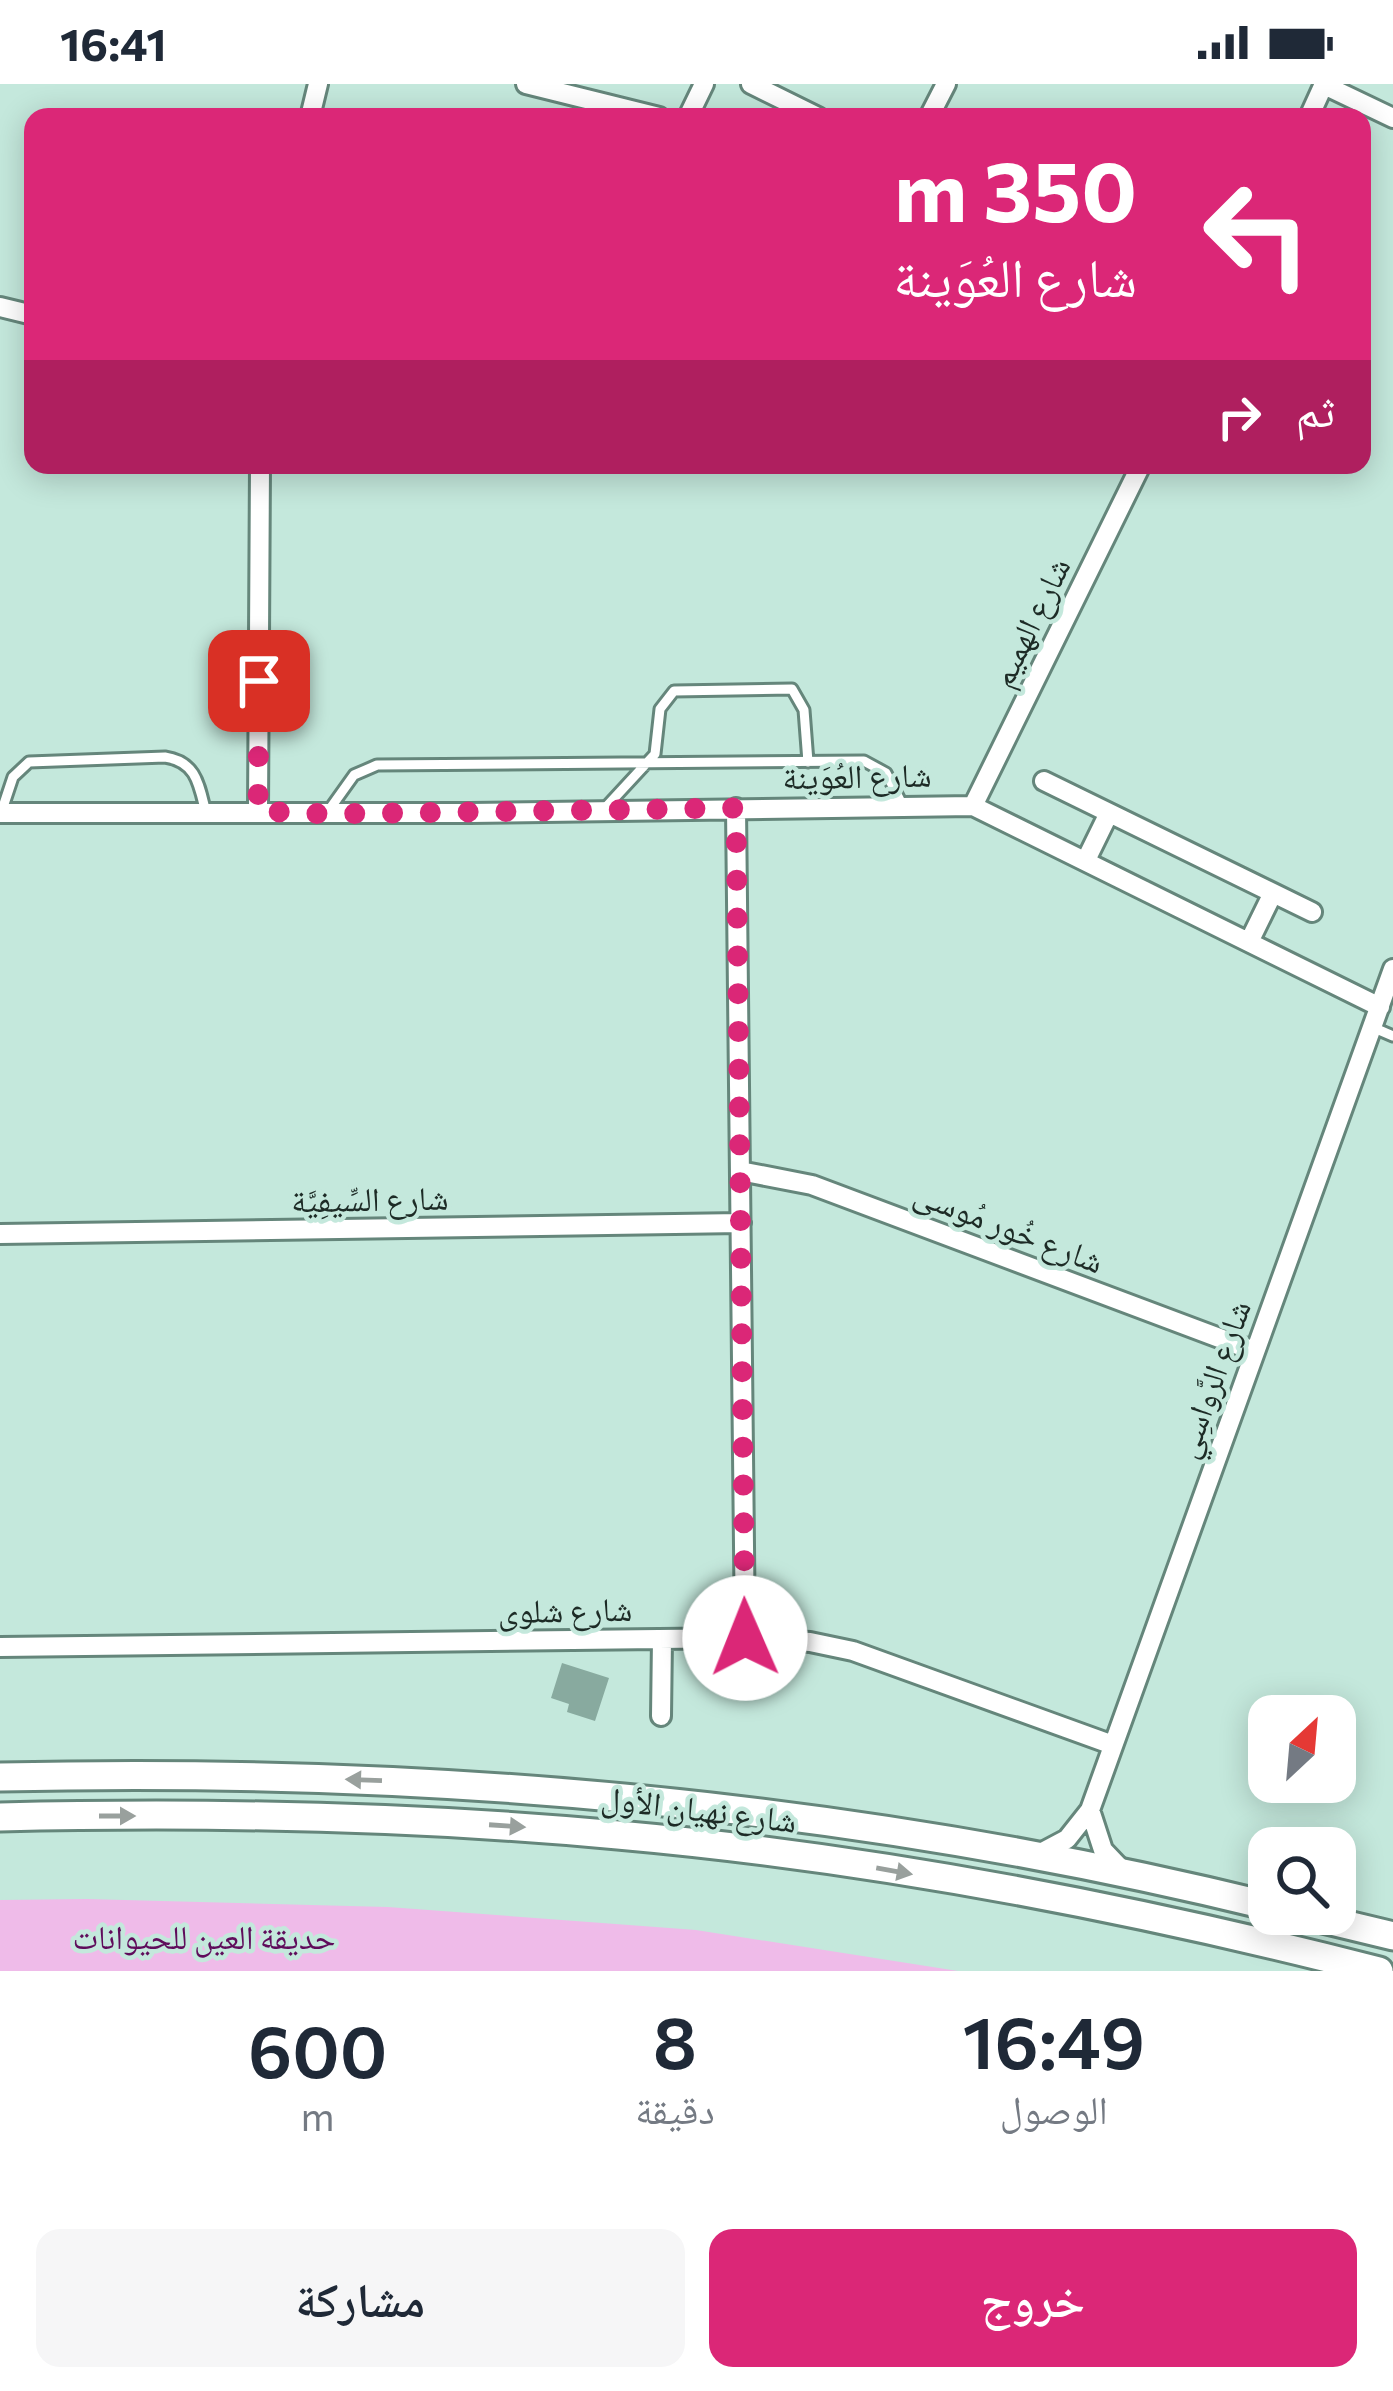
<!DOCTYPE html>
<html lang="ar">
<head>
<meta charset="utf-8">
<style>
	:root { --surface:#fff; --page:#f6f6f7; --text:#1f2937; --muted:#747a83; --accent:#db2777 }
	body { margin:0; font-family:Commissioner,"Noto Naskh Arabic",sans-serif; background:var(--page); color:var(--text); direction:rtl; height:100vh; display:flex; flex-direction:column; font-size:45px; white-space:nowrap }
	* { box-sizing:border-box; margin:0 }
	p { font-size:39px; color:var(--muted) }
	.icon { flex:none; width:66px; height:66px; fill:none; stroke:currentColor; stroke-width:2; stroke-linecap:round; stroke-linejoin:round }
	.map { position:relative; height:1887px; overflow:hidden; direction:ltr }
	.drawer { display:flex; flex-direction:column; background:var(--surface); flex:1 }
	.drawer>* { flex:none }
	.top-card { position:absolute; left:24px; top:24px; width:1347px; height:366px; border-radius:24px; box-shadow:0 6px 30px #0003; direction:rtl; background:#db2777; color:#fff; overflow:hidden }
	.needle { width:78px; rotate:26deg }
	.controls { position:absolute; left:1248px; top:1611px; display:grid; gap:24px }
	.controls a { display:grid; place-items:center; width:108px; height:108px; border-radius:24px; background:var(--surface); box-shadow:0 6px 30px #0003; font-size:60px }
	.pin { position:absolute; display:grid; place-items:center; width:102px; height:102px; color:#fff; margin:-51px; border-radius:24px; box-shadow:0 6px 18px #0006 }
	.me { position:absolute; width:132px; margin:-66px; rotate:359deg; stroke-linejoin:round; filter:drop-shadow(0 0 9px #0008) }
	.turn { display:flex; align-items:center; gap:42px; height:252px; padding:0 36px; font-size:54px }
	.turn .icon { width:156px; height:156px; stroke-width:2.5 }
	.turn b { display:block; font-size:84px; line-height:102px }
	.then { display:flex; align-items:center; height:114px; padding:0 36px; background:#0003; gap:24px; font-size:45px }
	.eta { display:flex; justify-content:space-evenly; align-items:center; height:204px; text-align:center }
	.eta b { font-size:72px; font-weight:600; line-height:84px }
	.button { display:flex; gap:24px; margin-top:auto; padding:24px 36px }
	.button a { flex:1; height:138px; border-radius:24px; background:var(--accent); color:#fff; font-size:48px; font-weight:600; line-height:138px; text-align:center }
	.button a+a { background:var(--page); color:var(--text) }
	.status { display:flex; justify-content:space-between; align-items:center; height:84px; padding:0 60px; background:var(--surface); direction:ltr }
	.status svg { height:33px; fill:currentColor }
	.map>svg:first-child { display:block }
	.green { fill:#efbbe9 }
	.building { fill:#88aa9f }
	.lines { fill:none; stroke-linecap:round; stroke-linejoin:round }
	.lane-casing { stroke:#65867b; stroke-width:15 }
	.street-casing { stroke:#65867b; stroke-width:24 }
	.secondary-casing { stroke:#65867b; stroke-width:33 }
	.lane { stroke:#fff; stroke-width:9 }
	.street { stroke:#fff; stroke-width:18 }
	.secondary { stroke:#fff; stroke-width:27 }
	.oneway { fill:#99a09d }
	.route { stroke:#db2777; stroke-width:21; stroke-dasharray:0 37.8 }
	.labels { text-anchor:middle; stroke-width:9; stroke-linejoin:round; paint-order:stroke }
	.street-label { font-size:33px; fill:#1d2b26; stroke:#c4e8dc }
	.park-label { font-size:33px; fill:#5f0c5b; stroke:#c4e8dc }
</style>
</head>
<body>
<div class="status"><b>16:41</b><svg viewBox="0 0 49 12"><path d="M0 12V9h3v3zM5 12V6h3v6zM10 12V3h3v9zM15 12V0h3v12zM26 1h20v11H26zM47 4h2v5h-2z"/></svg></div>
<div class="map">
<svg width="1393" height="1887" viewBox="0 0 1393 1887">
	<rect width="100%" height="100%" fill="#c4e8dc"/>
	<path class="green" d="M87,1815L388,1823L696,1846L958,1887H0V1816Z"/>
	<path class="building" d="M562,1579L609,1594L595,1637L567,1628L569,1620L551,1614Z"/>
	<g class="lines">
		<defs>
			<path id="lane" d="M606,723L655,670L660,625L674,607L792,605L804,626L808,678
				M329,726L354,691L377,681L864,677L886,689L903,722
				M1,729L13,693L29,678L165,673C197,678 199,701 206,729
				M1372,943L1393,952"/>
			<path id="street" d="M526,0L659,33
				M751,0L818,33
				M1324,1L1393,34
				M310,33L318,0
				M688,33L704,0
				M929,33L946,0
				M1309,33L1324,0
				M0,223L33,231
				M1044,697L1312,828
				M973,722L1141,381
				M736,724L745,1554
				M258,727L260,381
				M0,729H470L973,722L1380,923
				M1086,776L1109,729
				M1249,858L1273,809
				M740,1087L812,1101L1254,1267
				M0,1150L741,1139
				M0,1563L745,1554L810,1558L853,1567L1113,1661
				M661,1632L662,1555
				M1090,1726L1103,1766L1124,1788
				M1035,1772L1067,1755L1090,1726L1393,885"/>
			<path id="secondary" d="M0,1693C425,1683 855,1720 1269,1822
				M0,1733C206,1728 413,1732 618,1751C875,1774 1130,1823 1379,1887
				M1302,1830L1393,1852"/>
		</defs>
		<use href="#lane" class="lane-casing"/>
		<use href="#street" class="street-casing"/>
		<use href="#secondary" class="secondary-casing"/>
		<use href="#lane" class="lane"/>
		<use href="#street" class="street"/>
		<use href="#secondary" class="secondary"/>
	</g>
	<defs><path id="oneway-solid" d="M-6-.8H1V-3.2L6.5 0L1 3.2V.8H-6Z" transform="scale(3)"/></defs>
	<g class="oneway">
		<use href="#oneway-solid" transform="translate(364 1696) rotate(-178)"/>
		<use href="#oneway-solid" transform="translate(117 1732)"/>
		<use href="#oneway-solid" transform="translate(507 1742) rotate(4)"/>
		<use href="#oneway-solid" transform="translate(894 1787) rotate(10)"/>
	</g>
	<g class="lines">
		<path class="route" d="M259,597L258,727L327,730L736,724L745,1554"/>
	</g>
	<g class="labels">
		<g class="street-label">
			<text transform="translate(1030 538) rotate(-64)" y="12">شارع الهميم</text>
			<text transform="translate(857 692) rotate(-1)" y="12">شارع العُوَينة</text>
			<text transform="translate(370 1115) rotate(-1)" y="12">شارع السِّيفِيَّة</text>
			<text transform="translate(1009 1143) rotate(21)" y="12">شارع خُور مُوسى</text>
			<text transform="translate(1212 1295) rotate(-70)" y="12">شارع الرَّواسِي</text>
			<text transform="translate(565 1526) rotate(-1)" y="12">شارع شلوى</text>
			<text transform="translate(699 1725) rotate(7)" y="12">شارع نهيان الأول</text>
		</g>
		<g class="park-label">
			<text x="204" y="1865">حديقة العين للحيوانات</text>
		</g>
	</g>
</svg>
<div class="controls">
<a><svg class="needle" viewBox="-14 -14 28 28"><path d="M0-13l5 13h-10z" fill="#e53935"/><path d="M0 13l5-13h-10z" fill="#747a83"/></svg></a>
<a><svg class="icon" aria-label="search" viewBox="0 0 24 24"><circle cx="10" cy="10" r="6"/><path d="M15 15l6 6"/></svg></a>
</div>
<div class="pin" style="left:259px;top:597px;background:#d93025"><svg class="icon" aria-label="arrive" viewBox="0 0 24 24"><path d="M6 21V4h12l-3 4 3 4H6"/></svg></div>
<svg class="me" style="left:745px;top:1554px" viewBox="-20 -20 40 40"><circle r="19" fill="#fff"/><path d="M0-13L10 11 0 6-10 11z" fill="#db2777"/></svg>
<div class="top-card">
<div class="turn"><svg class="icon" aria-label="left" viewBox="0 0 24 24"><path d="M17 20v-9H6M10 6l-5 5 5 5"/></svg><div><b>350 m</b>شارع العُوَينة</div></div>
<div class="then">ثم<svg class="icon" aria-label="right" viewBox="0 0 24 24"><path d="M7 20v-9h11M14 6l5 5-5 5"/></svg></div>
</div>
</div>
<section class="drawer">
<div class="eta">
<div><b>16:49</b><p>الوصول</p></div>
<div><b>8</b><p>دقيقة</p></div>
<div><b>600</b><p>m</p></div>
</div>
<div class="button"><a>خروج</a><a>مشاركة</a></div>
</section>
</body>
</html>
